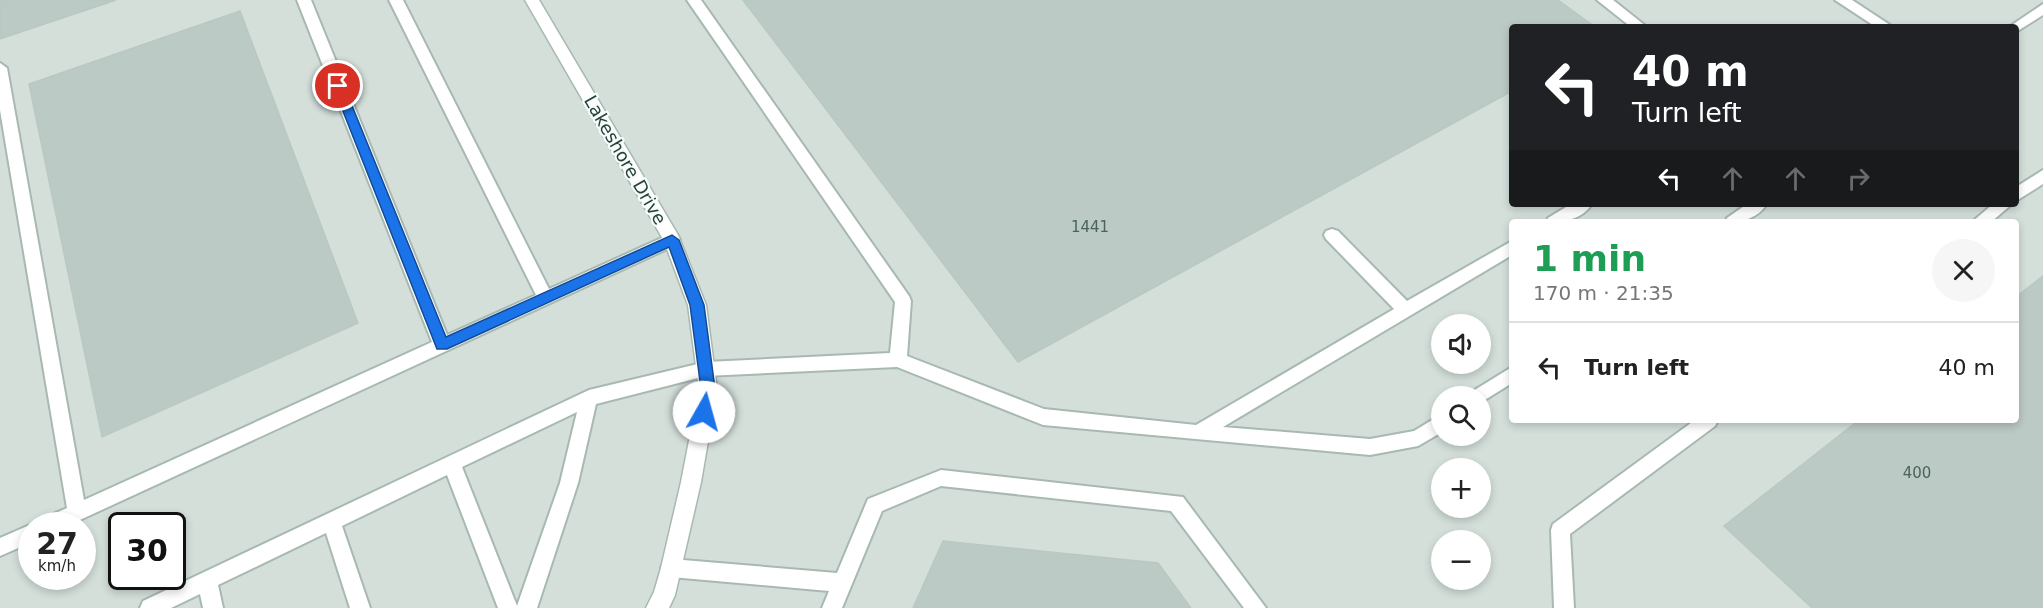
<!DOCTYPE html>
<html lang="en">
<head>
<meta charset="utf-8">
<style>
	:root { --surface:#fff; --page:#f6f6f6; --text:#222; --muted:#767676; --line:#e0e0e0 }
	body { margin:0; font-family:"DejaVu Sans",sans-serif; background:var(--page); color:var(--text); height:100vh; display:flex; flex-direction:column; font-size:22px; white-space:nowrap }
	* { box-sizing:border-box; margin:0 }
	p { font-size:20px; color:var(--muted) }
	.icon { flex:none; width:33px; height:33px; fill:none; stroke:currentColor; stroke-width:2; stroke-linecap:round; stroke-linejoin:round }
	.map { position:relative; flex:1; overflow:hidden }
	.details { position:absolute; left:1509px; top:219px; width:510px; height:204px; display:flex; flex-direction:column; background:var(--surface); border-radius:6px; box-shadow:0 3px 9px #0003 }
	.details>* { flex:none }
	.top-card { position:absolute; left:1509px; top:24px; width:510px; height:183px; border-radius:6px; box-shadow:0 3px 9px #0003; background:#202124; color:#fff; overflow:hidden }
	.fabs { position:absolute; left:1431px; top:314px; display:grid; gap:12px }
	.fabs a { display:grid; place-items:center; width:60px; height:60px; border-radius:50%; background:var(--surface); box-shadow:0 3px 9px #0003; font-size:30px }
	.speed { position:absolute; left:18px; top:512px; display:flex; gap:12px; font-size:30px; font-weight:700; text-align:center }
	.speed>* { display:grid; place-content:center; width:78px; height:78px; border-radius:50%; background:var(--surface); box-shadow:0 3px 9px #0003; line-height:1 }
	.speed small { font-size:15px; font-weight:400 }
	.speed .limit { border:3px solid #111; border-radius:9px; background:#fff; color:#111 }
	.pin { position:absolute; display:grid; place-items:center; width:51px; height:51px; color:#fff; margin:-26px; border:3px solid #fff; border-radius:50%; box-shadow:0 2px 6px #0007 }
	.me { position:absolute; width:66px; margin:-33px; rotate:7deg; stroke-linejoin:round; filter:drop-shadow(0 0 4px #0008) }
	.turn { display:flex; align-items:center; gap:21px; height:126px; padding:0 24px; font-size:27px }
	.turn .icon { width:78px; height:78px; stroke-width:2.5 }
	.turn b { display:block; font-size:42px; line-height:51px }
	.lanes { display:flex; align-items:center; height:57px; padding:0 24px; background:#0003; justify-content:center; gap:30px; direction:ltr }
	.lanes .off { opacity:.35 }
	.round { display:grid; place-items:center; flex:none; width:63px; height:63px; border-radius:32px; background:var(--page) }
	.headline { display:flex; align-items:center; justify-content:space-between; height:102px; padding:0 24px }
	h1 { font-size:36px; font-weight:800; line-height:45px; color:#1e9e55 }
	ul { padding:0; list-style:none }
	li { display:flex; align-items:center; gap:18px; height:90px; padding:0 24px; border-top:2px solid var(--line) }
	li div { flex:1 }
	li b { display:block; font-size:22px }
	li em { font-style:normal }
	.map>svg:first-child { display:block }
	.built { fill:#d4dfda; fill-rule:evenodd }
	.building { fill:#bbcac4; stroke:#b8c9c2; stroke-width:1.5 }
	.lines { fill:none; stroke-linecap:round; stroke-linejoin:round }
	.service-casing { stroke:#a8b8b2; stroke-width:4 }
	.minor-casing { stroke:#a8b8b2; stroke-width:3 }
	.service { fill:#fff; fill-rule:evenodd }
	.minor { fill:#fff; fill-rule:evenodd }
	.route { fill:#1a73e8; stroke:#114b97; stroke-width:1.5 }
	.labels { text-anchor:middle; stroke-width:4.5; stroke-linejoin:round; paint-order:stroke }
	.number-label { font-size:15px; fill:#4a645c }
	.street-label { font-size:18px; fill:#24423a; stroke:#f7fbf9 }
</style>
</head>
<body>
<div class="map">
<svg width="2043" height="608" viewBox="0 0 2043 608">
	<rect width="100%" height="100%" fill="#e6efeb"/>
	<path class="built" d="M0,0H2043V608H0ZM1512,27H2016V204H1512ZM1512,222H2016V420H1512ZM1442,324H1480V363H1442ZM1442,396H1480V435H1442ZM1442,468H1480V507H1442ZM32,525H82V576H32ZM122,525H172V576H122ZM1442,540H1480V579H1442Z"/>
	<path class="building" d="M0,0H116L0,39Z
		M743,0H1558L1595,27H1512V91L1018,362Z
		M240,11L358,323L102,437L29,84Z
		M2043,276V608H1812L1724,526L1859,420H2016V297Z
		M943,541L1158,563L1191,608H913Z"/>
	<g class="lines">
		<defs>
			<path id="service" d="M297,0H311L447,335L536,295L389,0H403L549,289L666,236L672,234L678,236L680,240L678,244L69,525H40L42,519L67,508L0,110V63L7,68L84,500L432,342Z
				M687,0H701L909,296L911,301L907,356L1044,409L1196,425L1394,309L1326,239L1324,235L1326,231L1332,229L1338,231L1407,301L1512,241V255L1223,427L1370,439L1414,431L1442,414V432L1418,446L1370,455L1043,425L897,367L706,376L596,404L578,483L537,608H498L447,475L342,526L370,608H350L326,533L218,585L223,608H203L200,594L171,608H140L143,601L589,390L706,362L890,353L895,302ZM577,412L560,483L517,606L462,467Z
				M1597,0H1613L1647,27H1631Z
				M1835,0H1852L1893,27H1876Z
				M2043,4V15L2016,32V27H2009Z
				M2043,170V184L2016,201V187Z
				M1571,204H1592C1582,220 1563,222 1546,222L1548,218Z
				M1747,204H1767C1757,219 1742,222 1725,222L1727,218Z
				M1993,204H2012L1991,222H1972Z
				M1512,367V383L1480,403V396H1470L1473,391Z
				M1695,420H1718L1715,426L1570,534L1574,608H1554L1551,530L1553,524Z
				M941,470L1183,497L1266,608H1244L1171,511L941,486L882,511L842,608H822L829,591L671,577L664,574L661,568L664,562L671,559L837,573L868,499Z
				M32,524L34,525H32V542L0,556V538Z"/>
			<path id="minor" d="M525,0H539L678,235L706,305L717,389L701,482L675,595L669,608H646L654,592L661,568L681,482L699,389L688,305L664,241Z"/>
		</defs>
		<use href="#service" class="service-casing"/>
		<use href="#minor" class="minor-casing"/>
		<use href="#service" class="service"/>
		<use href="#minor" class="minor"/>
	</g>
	<path class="route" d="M338,82L344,86L446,337L672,235L679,240L704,305L715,389L709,417L704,419L699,417L697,412L701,389L690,305L669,247L447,349H437L333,86Z"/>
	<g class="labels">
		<g class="number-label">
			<text x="1090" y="232">1441</text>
			<text x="1917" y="478">400</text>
		</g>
		<g class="street-label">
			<text transform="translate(625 160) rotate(60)" y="6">Lakeshore Drive</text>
		</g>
	</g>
</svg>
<div class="fabs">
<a><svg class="icon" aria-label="sound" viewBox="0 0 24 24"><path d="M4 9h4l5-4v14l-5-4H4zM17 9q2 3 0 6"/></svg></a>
<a><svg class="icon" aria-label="search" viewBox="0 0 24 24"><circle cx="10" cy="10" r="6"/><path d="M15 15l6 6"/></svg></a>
<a>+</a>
<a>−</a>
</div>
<div class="speed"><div>27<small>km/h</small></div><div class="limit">30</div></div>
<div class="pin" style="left:338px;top:86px;background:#d93025"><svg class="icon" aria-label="arrive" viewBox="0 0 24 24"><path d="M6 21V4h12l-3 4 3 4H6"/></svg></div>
<svg class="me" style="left:704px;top:412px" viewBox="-20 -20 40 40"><circle r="19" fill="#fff"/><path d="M0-13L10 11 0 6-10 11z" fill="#1a73e8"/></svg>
<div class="top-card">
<div class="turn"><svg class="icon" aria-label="left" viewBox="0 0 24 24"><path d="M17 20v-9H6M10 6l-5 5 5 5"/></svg><div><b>40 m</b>Turn left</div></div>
<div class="lanes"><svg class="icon" aria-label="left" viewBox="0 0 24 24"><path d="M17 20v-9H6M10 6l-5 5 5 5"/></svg><svg class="icon off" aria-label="ahead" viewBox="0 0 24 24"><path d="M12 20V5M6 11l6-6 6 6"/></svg><svg class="icon off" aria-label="ahead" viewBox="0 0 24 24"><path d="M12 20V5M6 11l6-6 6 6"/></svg><svg class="icon off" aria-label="right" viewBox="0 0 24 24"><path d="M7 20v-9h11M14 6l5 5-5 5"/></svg></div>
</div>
<section class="details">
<div class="headline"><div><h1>1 min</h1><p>170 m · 21:35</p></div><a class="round"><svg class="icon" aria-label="close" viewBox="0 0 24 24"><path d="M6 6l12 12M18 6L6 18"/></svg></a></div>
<ul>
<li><svg class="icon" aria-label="left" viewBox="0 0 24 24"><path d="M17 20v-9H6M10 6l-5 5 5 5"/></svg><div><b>Turn left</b></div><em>40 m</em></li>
</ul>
</section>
</div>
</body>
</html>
